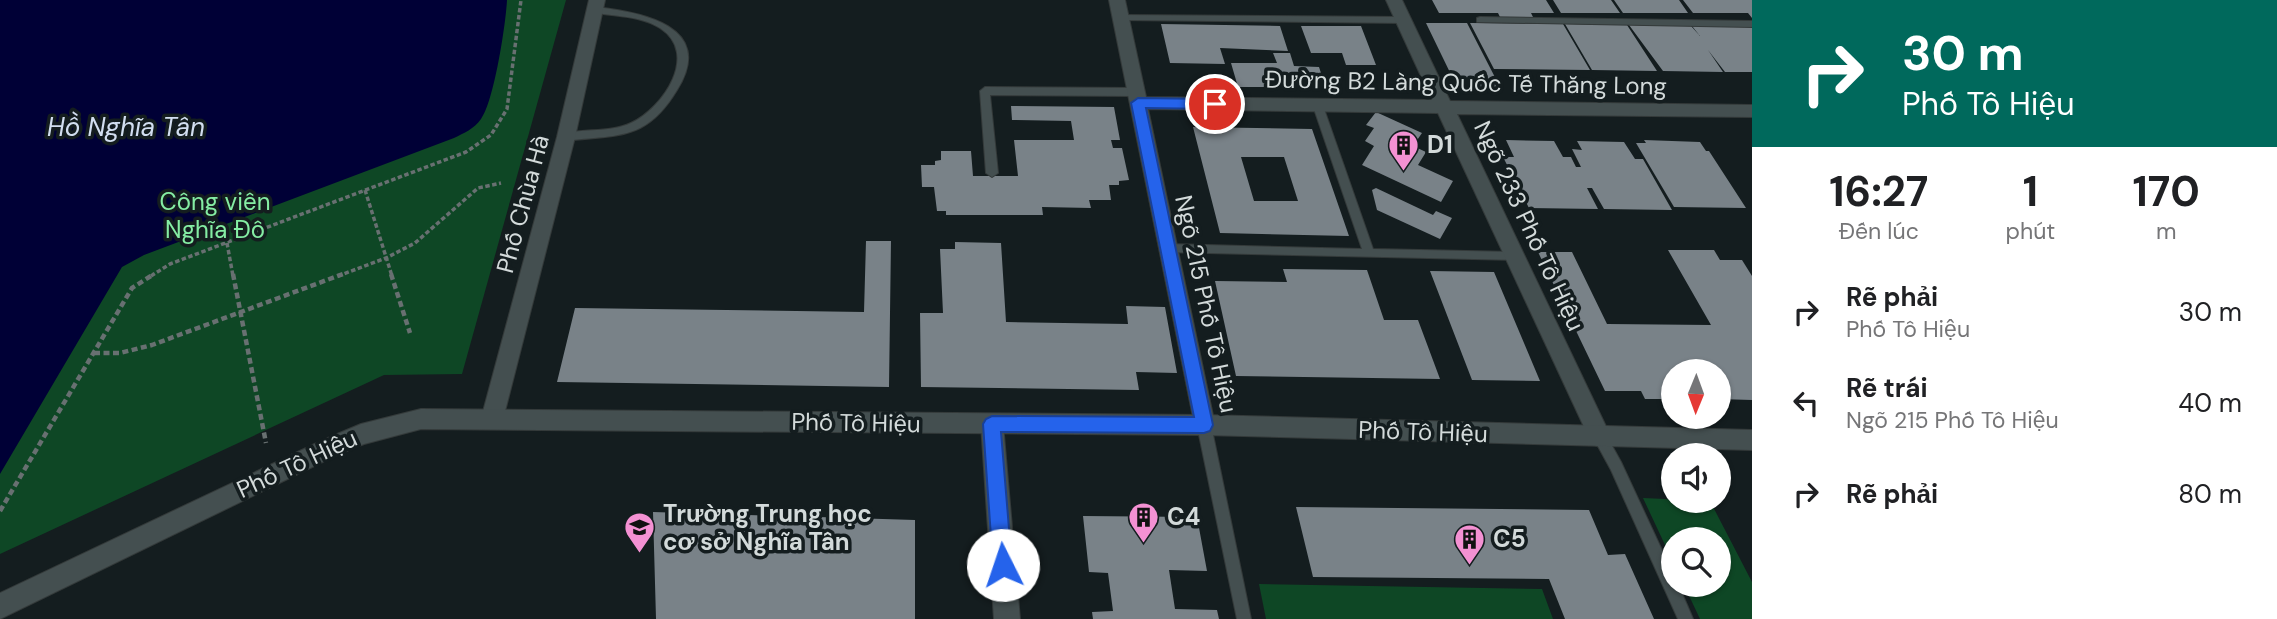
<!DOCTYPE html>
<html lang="vi">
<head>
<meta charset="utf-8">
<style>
	:root { --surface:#fff; --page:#f2f2f2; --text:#202124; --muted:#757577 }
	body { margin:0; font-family:"DM Sans",sans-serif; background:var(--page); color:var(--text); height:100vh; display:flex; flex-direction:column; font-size:26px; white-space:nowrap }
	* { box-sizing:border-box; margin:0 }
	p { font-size:23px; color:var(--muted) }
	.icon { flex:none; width:38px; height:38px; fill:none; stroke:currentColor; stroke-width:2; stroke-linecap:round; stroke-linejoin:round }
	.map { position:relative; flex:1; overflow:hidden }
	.panel { display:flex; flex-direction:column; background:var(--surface); width:525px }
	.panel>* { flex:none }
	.banner { background:#00695c; color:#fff; overflow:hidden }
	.needle { width:46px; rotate:181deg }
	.controls { position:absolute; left:1661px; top:359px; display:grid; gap:14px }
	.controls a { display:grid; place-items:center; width:70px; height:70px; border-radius:50%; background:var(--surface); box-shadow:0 2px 5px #0004; font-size:35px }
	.pin { position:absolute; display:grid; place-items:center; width:60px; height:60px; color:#fff; margin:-30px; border:4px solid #fff; border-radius:50%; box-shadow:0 2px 7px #0007 }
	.me { position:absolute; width:77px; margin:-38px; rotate:356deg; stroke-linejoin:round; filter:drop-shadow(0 0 5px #0008) }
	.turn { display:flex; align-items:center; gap:24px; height:147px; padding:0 35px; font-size:32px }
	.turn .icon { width:91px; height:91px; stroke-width:2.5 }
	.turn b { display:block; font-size:49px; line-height:60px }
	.eta { display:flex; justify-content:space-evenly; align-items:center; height:119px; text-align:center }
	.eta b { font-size:42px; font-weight:700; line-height:49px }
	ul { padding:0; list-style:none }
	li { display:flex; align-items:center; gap:21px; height:91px; padding:0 35px }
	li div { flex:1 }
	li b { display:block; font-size:26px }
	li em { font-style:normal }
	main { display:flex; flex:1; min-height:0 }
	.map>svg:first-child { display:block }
	.green { fill:#0e4725 }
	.water { fill:#000036 }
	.building { fill:#798288; fill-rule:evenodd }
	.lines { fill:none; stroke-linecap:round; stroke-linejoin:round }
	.service-casing { stroke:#343a3a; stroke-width:2 }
	.minor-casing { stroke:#343a3a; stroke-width:2 }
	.tertiary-casing { stroke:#343a3a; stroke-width:2 }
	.path-far1 { stroke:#687071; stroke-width:3.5; stroke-dasharray:4.5 2.5; stroke-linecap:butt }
	.path { stroke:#687071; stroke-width:4.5; stroke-dasharray:6 3.5; stroke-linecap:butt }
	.service { fill:#444f50; fill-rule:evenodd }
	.minor { fill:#444f50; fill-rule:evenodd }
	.tertiary { fill:#444f50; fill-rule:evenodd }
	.route { fill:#2563eb; stroke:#184099; stroke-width:2 }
	.labels { text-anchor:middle; stroke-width:7; stroke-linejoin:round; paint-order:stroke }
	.street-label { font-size:24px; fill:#d3dada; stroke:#141d1f }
	.poi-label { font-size:24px; font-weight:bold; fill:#d3dada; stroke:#141d1f; text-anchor:start }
	.park-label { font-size:24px; fill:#85eda4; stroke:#141d1f }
	.water-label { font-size:26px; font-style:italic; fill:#d2def0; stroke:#141d1f }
</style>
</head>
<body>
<main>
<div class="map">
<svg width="1752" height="619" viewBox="0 0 1752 619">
	<rect width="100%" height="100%" fill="#141d1f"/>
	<path class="green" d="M0,0H566L462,374L384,375L0,554Z
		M1643,498L1710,501L1752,582V619H1700L1684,585L1718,584V539H1673V562Z
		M1259,584L1542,589L1553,619H1266Z"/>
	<path class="water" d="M0,0H507C506,23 494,102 481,119C474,129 464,133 454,138L144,255L122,267L0,474Z"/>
	<path class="building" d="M1432,0H1546L1554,13H1531L1534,19H1501L1498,13H1439Z
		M1553,0H1611L1620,13H1561Z
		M1614,0H1679L1688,13H1623Z
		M1683,0H1752V18L1748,13H1693Z
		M1426,23H1467L1500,87H1457Z
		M1470,23L1563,24L1590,70L1494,69Z
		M1161,24L1280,26L1288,51L1220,48L1225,64L1170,63Z
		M1565,24L1627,25L1657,71L1592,70Z
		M1629,25L1691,26L1700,36L1692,26H1752V72H1725L1708,50L1723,72L1663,71Z
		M1301,26H1361L1376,65H1346L1342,53H1311Z
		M1273,53H1290L1294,66L1319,67L1321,73H1280L1284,87H1238L1231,63H1277Z
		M1011,106L1114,107L1120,140H1111L1113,148H1122L1129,180L1119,181V185H1109L1111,200H1089L1091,208L1042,207L1043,215H946V211H937L934,187H922L921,165H935V161L941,160V151H971L973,176H1018L1014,140H1074L1071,121L1012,120Z
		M1376,112L1422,133L1413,146L1426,152L1418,165L1453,181L1441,202L1362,165L1374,146L1365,141L1374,128L1366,125Z
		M1193,127L1312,129L1349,236L1220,233ZM1241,157H1284L1298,201H1254Z
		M1506,140L1554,141L1563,157H1571L1576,167H1581L1572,149L1582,150L1577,141L1624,142L1635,159H1643L1672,210L1604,209L1592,188H1587L1598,209L1529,208L1503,157H1514Z
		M1644,140L1700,142L1706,151H1709L1746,208L1674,207L1636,143H1646Z
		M1376,188L1433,215L1436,211L1452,218L1440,239L1377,210L1372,190Z
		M866,241H891L889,387L557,382L575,308L864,312Z
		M955,242L1001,243L1006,322L1128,324L1126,306L1165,307L1177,373L1136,372L1139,390L921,387L920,313H943L940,249H955Z
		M1668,250H1714L1720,260H1742L1752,276V400L1718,399V371H1673V399H1645L1641,391H1605L1538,252H1572L1607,324L1711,325Z
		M1283,269L1367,270L1384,320H1418L1440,379L1236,376L1215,281L1287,282Z
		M1430,271L1494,272L1540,381L1472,380Z
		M1296,507L1589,510L1608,555L1625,554L1654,619H1565L1549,579L1313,577Z
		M653,512L915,520V619H656Z
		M1083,516L1197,517L1207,571L1169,570L1175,609L1217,610L1219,619H1093L1092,612L1113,611L1108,573L1089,572Z"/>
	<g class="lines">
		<defs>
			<path id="service" d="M595,7C641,12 717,26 677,90C668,105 656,120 640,128C618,139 590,137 566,141L562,140L561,137L562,134C584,128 610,133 631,123C663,108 700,54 660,28C639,15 615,17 592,12V8Z
				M1121,15L1403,17L1408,20L1403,23L1118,20V16Z
				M1480,17L1752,21V27L1477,22V18Z
				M985,87L1136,88L1141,92L1136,96L990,95L998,173L992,177L986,173L980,91Z
				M1318,102L1323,106L1373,249L1514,252L1518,254L1520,257L1518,260L1164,252L1162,249L1168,244L1362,249L1313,106Z
				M1204,419L1209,421L1211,425L1251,619H1237L1197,425L1199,421Z
				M1600,431L1605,433L1621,462L1673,574V584H1678L1693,619H1678L1611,470L1593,437L1595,433Z"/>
			<path id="minor" d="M589,0H605L575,137L503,419L500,426L492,429L484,426L481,419L557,137Z
				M1109,0H1125L1146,97L1432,100L1386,0H1402L1450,101L1752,105V117L1457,114L1611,437L1608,444L1600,447L1592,444L1438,113L1148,109L1215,425L1212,432L1204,435L1196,432Z
				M992,414L1000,417L1003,424L1020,619H994L981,424L984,417Z"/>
			<path id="tertiary" d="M421,409L1204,415L1752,430V450L1204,435L421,429L364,444L339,454L0,619V593L323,440L361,424Z"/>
		</defs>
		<use href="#service" class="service-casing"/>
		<use href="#minor" class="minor-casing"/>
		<use href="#tertiary" class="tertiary-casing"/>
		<path class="path-far1" d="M365,190L392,276
			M227,243L233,276
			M151,276L170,264L466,152L491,135L507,109L521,0
			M338,276L386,258L415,243L478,188L501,183"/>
		<path class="path" d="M233,274L266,443
			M391,274L410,333
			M94,353H120L152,345L343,274
			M0,511L132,288L154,274"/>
		<use href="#service" class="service"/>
		<use href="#minor" class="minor"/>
		<use href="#tertiary" class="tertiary"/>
	</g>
	<path class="route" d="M1138,98L1215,99L1222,104L1215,109L1146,108L1213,425L1210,431L1204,433L1001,432L1012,565L1009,572L1003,574L996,572L993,565L983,424L986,419L992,416L1194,417L1131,103Z"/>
	<defs>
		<symbol id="building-pin" viewBox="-11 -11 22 30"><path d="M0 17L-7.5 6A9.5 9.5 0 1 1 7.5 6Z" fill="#f491d3" stroke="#141d1f"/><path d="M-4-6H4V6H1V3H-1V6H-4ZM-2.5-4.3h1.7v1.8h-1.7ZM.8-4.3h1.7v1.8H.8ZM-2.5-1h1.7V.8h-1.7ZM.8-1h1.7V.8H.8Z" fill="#111"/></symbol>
		<symbol id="school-pin" viewBox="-11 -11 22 30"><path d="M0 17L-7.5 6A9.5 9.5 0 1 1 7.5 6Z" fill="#f491d3" stroke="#141d1f"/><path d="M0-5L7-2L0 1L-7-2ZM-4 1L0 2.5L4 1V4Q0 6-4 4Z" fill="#111"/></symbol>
	</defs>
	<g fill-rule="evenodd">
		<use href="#building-pin" x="1386" y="128" width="35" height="47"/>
		<use href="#building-pin" x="1126" y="500" width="35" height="47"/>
		<use href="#school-pin" x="622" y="510" width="35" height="47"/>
		<use href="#building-pin" x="1452" y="522" width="35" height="47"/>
	</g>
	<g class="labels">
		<g class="street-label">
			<text transform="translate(1466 83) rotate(1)" y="8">Đường B2 Làng Quốc Tế Thăng Long</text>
			<text transform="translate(523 204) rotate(-75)" y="8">Phố Chùa Hà</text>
			<text transform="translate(1529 226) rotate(65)" y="8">Ngõ 233 Phố Tô Hiệu</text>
			<text transform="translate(1206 304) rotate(78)" y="8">Ngõ 215 Phố Tô Hiệu</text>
			<text transform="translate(856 423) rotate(1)" y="8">Phố Tô Hiệu</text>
			<text transform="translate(1423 432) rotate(2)" y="8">Phố Tô Hiệu</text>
			<text transform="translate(297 464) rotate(-25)" y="8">Phố Tô Hiệu</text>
		</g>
		<g class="poi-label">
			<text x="1427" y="153">D1</text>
			<text x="663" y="522">Trường Trung học<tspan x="663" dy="28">cơ sở Nghĩa Tân</tspan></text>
			<text x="1167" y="525">C4</text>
			<text x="1493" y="547">C5</text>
		</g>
		<g class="park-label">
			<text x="215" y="210">Công viên<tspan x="215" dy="28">Nghĩa Đô</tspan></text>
		</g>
		<g class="water-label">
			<text x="126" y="136">Hồ Nghĩa Tân</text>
		</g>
	</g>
</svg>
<div class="controls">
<a><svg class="needle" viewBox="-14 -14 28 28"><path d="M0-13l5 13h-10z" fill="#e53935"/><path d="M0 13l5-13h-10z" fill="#757577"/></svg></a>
<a><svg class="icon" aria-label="sound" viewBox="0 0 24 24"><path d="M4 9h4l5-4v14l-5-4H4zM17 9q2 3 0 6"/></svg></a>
<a><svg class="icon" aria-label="search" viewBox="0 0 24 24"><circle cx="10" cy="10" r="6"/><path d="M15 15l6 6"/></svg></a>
</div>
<div class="pin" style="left:1215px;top:104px;background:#d93025"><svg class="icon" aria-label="arrive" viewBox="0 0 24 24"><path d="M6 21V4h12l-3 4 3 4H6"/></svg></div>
<svg class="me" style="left:1003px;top:565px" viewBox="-20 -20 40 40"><circle r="19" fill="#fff"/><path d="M0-13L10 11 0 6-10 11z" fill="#2563eb"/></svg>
</div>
<section class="panel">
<div class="banner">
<div class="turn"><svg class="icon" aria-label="right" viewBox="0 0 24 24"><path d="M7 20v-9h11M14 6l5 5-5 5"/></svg><div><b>30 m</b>Phố Tô Hiệu</div></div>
</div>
<div class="eta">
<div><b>16:27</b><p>Đến lúc</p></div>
<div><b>1</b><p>phút</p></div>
<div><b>170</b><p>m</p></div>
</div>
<ul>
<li><svg class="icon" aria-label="right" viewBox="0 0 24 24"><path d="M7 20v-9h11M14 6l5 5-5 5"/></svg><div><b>Rẽ phải</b><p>Phố Tô Hiệu</p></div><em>30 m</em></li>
<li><svg class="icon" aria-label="left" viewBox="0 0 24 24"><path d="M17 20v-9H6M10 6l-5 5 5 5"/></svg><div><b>Rẽ trái</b><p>Ngõ 215 Phố Tô Hiệu</p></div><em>40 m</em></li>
<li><svg class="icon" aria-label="right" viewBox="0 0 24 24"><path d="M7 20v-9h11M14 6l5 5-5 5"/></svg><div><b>Rẽ phải</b></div><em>80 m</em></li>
</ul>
</section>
</main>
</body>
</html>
